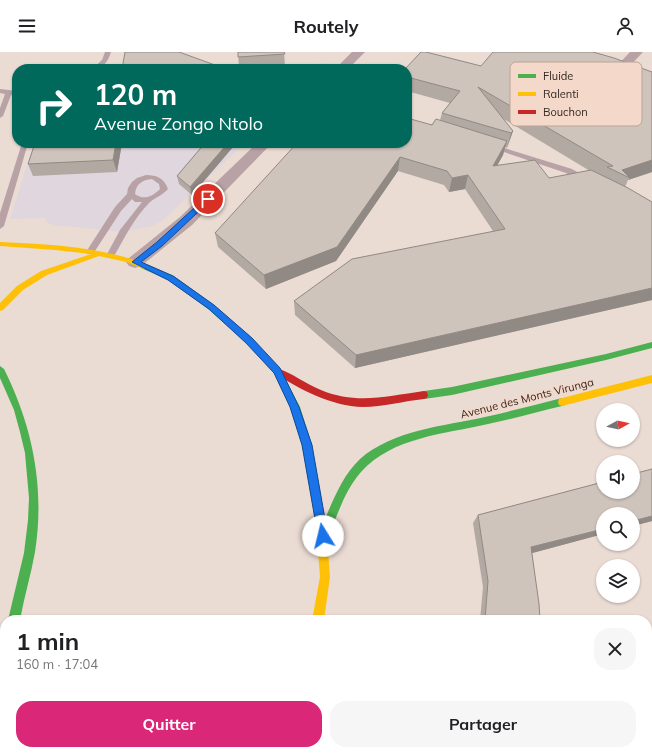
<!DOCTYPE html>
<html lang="fr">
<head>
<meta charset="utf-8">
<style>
	:root { --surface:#fff; --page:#f6f6f6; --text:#202124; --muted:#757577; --accent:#db2777 }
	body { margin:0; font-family:Mulish,sans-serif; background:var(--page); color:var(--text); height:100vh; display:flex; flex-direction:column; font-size:15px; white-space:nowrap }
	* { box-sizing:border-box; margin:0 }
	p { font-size:13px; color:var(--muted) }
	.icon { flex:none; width:22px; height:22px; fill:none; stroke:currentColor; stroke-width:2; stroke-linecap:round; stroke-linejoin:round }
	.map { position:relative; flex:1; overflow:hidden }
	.side { position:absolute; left:0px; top:563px; width:652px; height:140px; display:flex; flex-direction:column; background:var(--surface); border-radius:16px 16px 0 0; box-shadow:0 1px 3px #0004 }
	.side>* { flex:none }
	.banner { position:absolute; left:12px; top:12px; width:400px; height:84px; border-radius:16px; box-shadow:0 1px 3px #0004; background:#00695c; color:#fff; overflow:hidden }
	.needle { width:26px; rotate:82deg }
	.buttons { position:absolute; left:596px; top:351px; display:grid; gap:8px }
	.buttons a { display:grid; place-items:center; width:44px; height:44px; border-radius:50%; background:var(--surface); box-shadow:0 1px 3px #0004; font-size:20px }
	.pin { position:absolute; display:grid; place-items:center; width:34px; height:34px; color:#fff; margin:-17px; border:2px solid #fff; border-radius:50%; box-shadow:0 1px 4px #0007 }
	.me { position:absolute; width:44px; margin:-22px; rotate:351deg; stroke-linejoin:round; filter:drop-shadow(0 0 3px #0008) }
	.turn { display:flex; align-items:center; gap:14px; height:84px; padding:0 16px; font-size:18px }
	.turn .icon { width:52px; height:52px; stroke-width:2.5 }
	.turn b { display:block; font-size:28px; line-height:34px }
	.round { display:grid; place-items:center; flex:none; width:42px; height:42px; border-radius:16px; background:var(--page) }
	.headline { display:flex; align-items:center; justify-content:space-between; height:68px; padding:0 16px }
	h1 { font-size:24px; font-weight:700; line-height:30px }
	.primary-button { display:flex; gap:8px; margin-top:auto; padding:8px 16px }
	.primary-button a { flex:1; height:46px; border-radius:16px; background:var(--accent); color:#fff; font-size:16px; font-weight:700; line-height:46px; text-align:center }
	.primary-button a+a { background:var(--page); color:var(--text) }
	header { display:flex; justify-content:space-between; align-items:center; height:52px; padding:0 16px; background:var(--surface); font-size:18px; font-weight:700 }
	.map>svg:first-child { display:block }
	.education { fill:#dfd6de }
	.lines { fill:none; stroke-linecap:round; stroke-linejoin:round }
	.lane { fill:#b8a2a5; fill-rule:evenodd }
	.street { fill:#b8a2a5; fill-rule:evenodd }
	.fast { fill:#4caf50; fill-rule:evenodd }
	.slow { fill:#ffc107; fill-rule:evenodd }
	.jam { fill:#c62828; fill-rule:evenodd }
	.wall { fill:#b2a9a2; fill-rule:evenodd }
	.shaded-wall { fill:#918984 }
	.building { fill:#cfc4bc; stroke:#918984 }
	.route { fill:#1a73e8; stroke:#114b97 }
	.labels { text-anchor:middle; stroke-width:3; stroke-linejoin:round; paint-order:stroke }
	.street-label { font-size:11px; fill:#332923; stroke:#f4d8c9 }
	.key { fill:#f4d8c9; stroke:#baa497; stroke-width:1 }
	.key-label { font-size:11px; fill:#332923 }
</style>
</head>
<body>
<header><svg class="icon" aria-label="menu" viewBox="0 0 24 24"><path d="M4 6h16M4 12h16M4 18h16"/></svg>Routely<svg class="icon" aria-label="person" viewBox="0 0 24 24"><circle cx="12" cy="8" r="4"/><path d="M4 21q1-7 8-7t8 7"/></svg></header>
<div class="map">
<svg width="652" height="703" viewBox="0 0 652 703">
	<rect width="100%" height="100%" fill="#eadbd3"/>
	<path class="education" d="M330,11L323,17H219L245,16Z
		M34,91H245L164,167L152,174L123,180L55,173L47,171L45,166L10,167Z"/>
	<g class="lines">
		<path class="lane" d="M105,0H111C108,10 103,17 92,17L102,8Z
			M0,37L17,39V43H11L3,64L0,66V56L5,42L0,41Z
			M22,91H28L4,174L0,177V161Z
			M491,92L572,117L589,127L585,129H582L566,121L489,95V93Z
			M146,123C157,123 164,126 168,137C163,143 156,145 150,150C134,166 124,187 113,206H107L106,204L120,178L142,150H135L132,147L121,159L93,202H87L86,200L115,155L127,142L128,136L132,130L137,126ZM152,127L159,132L160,137C153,144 144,149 135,142C136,132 142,128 152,127Z
			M647,629L652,631V646L647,644Z"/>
		<path class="street" d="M352,0H365L348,17H335Z
			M630,0H643L625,19H617L615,16Z
			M257,91H272L192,173L141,214L135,216L129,214L126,210L129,206L180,165Z"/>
		<path class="fast" d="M144,211L174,224L214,253L252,286L280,317L300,355L312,393L325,467C334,446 343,423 360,407C393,378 444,374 485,365C511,359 536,353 562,346L565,347L566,350L565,353L562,354C537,360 513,367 488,372C445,382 392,385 361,420C344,439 337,465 327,488L323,489L319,488L318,484L321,478L317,476L316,473L302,393L290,355L274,321L246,290L208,257L168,228L141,216L140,214Z
			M652,290V296L606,308L452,343L424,347L421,346L420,343L421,340L424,339L452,335L606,302Z
			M0,314L4,317C33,375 45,436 35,500C31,523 24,545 20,568H8L24,501L28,468L29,446L25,401L20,380L14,358L0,326Z
			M5,591V615L0,619V595L1,593Z
			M276,698H289L287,703H274Z"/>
		<path class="slow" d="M0,190C50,192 99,195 147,212L148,214L144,217L126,210L99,204L47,223L23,238L3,258L0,259V251L17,234L41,219L91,202L55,198L0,194Z
			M652,323V331L562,354L559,353L558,350L559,347L562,346Z
			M321,468L325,470L326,473L330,525L324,568H312L320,525L316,473L317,470Z"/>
		<path class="jam" d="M277,316C292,321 306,332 321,338C357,353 387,344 424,339L427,340L428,343L427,346L424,347C404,349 383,355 363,355C331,354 301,338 274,321L273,319Z"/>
	</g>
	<path class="wall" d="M238,0H284L285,14L239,16Z
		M421,0L652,120L628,128L625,135L652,150V248L355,316L295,263L294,249L493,179L465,137L449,140L444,133L398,119L336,209L266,237L218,195L215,181L440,68L442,61L450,51L407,39V17ZM502,66L590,119L549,126L497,114L503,103L505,95L507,96L508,93L513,79Z
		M35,91H122L117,120L33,124L28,112Z
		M205,91H232L233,95L192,143L179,132L177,124Z
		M652,417V469L633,474L603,462V482L532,501L540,568H480L483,535L473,471L478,463Z
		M464,698H535V703H464Z"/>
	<path class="shaded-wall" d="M513,79L508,93L507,96L511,81Z
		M507,89L503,103L489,128L493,114Z
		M116,91H122L117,120L113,108Z
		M228,91H232L233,95L192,143L190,135Z
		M400,105L398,119L336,209L266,237L264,223Z
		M652,108V120L628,128L630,126L622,118Z
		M468,123L465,137L449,140L452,126Z
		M652,236V248L355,316L356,303Z
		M652,464V469L633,474V469Z
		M603,477V482L525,503L531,495Z"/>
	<path class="building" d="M125,0H179L226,17H122Z
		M238,0H284L285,2L238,5Z
		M421,0H426L481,14L493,0H593L614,6L652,20V108L622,118L630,126L607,115L613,114L478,35L513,79L511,81L442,61L460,39L407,25V17H405Z
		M407,66L432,73L436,67L507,89L493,114L535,108L549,126L591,118L628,136L652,150V236L356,303L294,249L352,207L505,177L468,123L452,126L447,119L400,105L337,195L264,223L215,181L297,91H407Z
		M35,91H116L113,108L28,112Z
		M205,91H228L190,135L177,124Z
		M652,417V464L633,469V462H603V477L531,495L539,552L540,568H485L488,529L478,463L603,430V440H633V422Z
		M469,698H535V703H469Z
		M395,700L400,703H394Z"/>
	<path class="route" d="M206,145H208L212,147L162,194L141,210L173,224L214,253L252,286L280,316L299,355L312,393L328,484L327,487L323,489L319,487L318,484L302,393L290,355L274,321L246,291L209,257L168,228L132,210L157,190Z"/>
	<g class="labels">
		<g class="street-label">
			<text transform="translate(527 346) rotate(-14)" y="4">Avenue des Monts Virunga</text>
		</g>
	</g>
	<rect x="510" y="10" width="132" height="64" rx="6" class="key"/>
	<rect x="518" y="22" width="18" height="4" fill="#4caf50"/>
	<rect x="518" y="40" width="18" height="4" fill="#ffc107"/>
	<rect x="518" y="58" width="18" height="4" fill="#c62828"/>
	<g class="key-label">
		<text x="543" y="28">Fluide</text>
		<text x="543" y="46">Ralenti</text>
		<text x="543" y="64">Bouchon</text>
	</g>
</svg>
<div class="buttons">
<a><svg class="needle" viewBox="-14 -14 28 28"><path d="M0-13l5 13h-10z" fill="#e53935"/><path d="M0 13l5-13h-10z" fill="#757577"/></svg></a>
<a><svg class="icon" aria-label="sound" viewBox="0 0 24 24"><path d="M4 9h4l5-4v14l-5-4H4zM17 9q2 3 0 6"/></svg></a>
<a><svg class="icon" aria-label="search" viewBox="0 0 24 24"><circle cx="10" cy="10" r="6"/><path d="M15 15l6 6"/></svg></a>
<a><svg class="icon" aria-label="layers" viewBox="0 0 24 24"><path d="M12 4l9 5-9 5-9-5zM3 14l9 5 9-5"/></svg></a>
</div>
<div class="pin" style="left:208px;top:147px;background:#d93025"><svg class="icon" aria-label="arrive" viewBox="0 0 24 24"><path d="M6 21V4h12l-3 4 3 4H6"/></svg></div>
<svg class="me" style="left:323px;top:484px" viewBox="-20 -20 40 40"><circle r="19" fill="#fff"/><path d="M0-13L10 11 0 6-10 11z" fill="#1a73e8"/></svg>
<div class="banner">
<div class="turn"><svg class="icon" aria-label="right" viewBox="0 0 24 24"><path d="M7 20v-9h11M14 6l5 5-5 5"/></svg><div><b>120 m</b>Avenue Zongo Ntolo</div></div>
</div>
<section class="side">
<div class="headline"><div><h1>1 min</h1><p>160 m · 17:04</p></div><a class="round"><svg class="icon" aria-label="close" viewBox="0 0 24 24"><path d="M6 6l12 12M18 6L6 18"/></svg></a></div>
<div class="primary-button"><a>Quitter</a><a>Partager</a></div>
</section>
</div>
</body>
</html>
